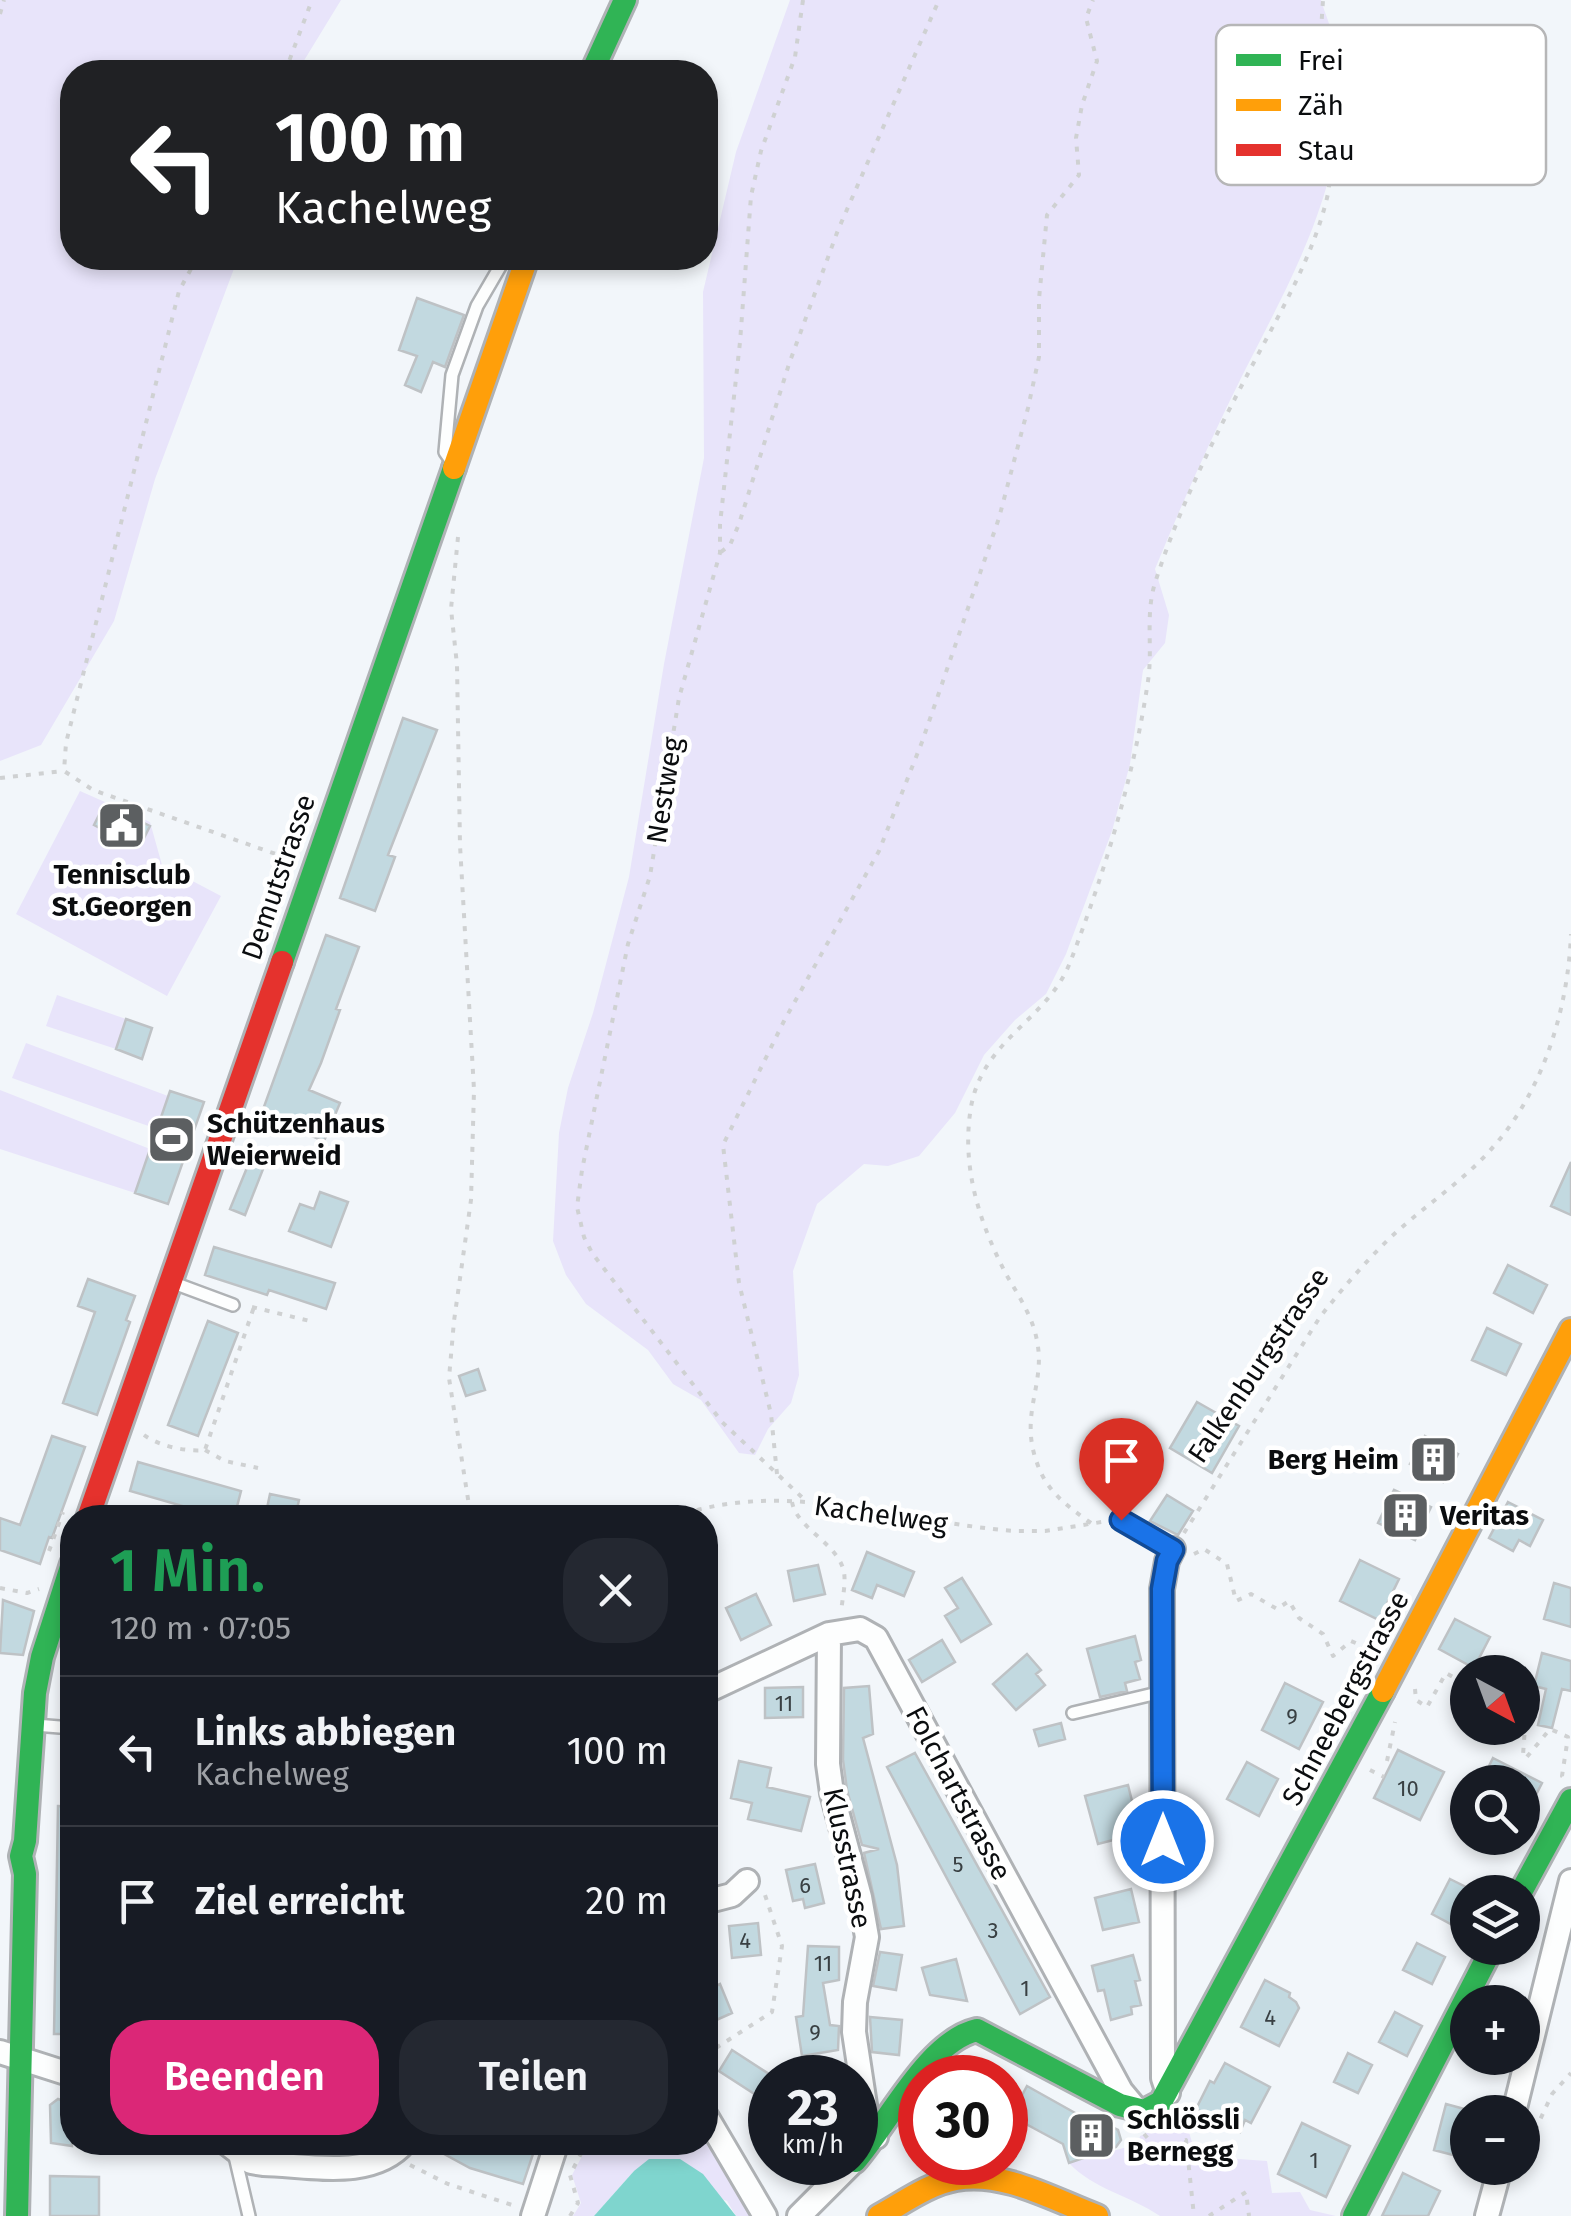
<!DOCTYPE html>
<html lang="de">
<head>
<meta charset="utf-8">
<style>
	:root { --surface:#171b24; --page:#242831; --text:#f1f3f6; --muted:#9ea1a6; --line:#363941; --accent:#db2777 }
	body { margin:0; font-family:"Fira Sans",sans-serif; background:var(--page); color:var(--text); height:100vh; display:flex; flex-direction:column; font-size:38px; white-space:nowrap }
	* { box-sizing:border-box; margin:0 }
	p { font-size:32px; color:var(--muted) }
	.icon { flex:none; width:55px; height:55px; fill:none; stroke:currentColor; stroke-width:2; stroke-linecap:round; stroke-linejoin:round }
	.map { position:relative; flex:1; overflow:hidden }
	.side { position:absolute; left:60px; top:1505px; width:658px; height:650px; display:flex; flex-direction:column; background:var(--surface); border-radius:40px; box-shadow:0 5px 15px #0003 }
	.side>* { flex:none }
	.top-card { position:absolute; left:60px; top:60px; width:658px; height:210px; border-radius:40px; box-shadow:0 5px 15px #0003; background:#202124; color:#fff; overflow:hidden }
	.needle { width:65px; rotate:139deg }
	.tools { position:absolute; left:1450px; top:1655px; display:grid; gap:20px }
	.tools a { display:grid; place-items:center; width:90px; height:90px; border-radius:50%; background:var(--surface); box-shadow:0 5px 15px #0003; font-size:50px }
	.speed { position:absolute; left:748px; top:2055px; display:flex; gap:20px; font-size:50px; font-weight:700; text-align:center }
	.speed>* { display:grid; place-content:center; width:130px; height:130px; border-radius:50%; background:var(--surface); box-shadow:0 5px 15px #0003; line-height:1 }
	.speed small { font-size:25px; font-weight:400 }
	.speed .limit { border:15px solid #d22; background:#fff; color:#111 }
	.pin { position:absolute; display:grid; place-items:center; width:85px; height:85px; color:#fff; margin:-102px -42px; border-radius:50% 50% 50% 0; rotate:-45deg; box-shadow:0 0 10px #0007 }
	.pin .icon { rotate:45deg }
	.me { position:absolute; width:110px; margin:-55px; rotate:0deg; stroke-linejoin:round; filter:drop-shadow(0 0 8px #0008) }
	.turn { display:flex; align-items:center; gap:35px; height:210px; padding:0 50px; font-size:45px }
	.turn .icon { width:130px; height:130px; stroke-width:2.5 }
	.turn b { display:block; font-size:70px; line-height:85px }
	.round { display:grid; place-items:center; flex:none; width:105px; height:105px; border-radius:40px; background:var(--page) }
	.summary { display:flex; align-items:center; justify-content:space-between; height:170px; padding:0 50px }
	h1 { font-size:60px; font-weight:600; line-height:75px; color:#1e9e55 }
	.primary-button { display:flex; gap:20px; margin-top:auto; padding:20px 50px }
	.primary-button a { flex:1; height:115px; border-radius:40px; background:var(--accent); color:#fff; font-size:40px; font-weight:600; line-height:115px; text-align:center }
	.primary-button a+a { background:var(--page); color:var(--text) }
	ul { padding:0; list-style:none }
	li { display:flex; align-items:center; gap:30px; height:150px; padding:0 50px; border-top:2px solid var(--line) }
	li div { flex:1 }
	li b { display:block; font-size:38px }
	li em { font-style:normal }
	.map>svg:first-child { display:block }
	.green { fill:#e8e4fa }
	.water { fill:#7fd5ce }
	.building { fill:#c2d9e0; stroke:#bec2c5; stroke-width:2.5 }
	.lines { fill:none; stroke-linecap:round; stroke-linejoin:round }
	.lane-casing { stroke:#afb2b5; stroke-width:16 }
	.street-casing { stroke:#afb2b5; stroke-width:28 }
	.fast-casing { stroke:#afb2b5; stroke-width:28 }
	.slow-casing { stroke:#afb2b5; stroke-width:28 }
	.jam-casing { stroke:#afb2b5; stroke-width:28 }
	.path { stroke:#cfd1d2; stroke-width:4; stroke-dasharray:5 8; stroke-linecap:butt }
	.lane { stroke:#fdfefe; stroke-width:11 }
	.street { stroke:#fdfefe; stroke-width:22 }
	.fast { stroke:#30b455; stroke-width:22 }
	.slow { stroke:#ff9f0a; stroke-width:22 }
	.jam { stroke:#e5322d; stroke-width:22 }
	.route-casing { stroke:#114b97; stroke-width:25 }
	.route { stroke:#1a73e8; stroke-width:18 }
	.labels { text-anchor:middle; stroke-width:9; stroke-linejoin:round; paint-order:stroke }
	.number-label { font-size:22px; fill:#394043 }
	.street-label { font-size:28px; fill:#0b0d0f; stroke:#fff }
	.poi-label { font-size:28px; font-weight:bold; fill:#0b0d0f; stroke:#fff; text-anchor:start }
	.key { fill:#fff; stroke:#b6b6b7; stroke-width:2.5 }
	.key-label { font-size:28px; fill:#0b0d0f }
</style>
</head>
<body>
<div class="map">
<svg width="1571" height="2216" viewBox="0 0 1571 2216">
	<rect width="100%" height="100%" fill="#f2f6fa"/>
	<path class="green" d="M0,0H341L297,72H72V258H238L155,479L114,621L41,745L0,761Z
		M790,0H1321C1325,14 1332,29 1335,44C1359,163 1294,273 1243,374C1211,438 1182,503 1155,569L1169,615L1165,643L1143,670L1130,764L1112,831L1066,954L1046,994L1015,1020L984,1055L955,1113L919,1156L888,1166L864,1164L817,1204L793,1271L799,1375L791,1403L768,1429L755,1455L739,1453L701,1400L673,1384L648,1350L586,1304L566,1275L553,1241L559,1133L568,1088L593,1013L629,877L664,664L704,458L703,292L736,152Z
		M80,791L150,822L162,865L221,896L167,996L16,914Z
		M57,995L126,1019L116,1049L46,1026Z
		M26,1043L168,1096L157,1129L12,1078Z
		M0,1090L150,1149L135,1193L0,1149Z
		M1182,2108L1196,2156L1267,2161L1272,2193L1300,2192L1310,2210L1336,2216H1160C1131,2196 1093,2189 1069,2163L1138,2144L1140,2136L1169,2123Z
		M705,2133L753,2216H736L727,2201L634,2171L594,2216H573L581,2203L572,2175L589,2143L705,2142Z"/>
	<path class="water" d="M649,2159H680L703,2174L736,2216H594L634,2171Z"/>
	<path class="building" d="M417,298L464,315L445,367L433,362L421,392L405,385L417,356L399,350Z
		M403,718L437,730L388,855L395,857L375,911L340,898Z
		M114,808L150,826L141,844L123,835L121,839L94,825L101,811L110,816Z
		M326,935L359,947L336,1009L340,1010L321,1063L309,1090L340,1103L324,1141L261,1115Z
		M126,1019L152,1028L142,1059L116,1049Z
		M170,1091L204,1102L168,1204L135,1193Z
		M251,1158L265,1164L245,1215L230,1209Z
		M1571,1162V1215L1551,1206Z
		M320,1192L348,1202L331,1247L289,1231L300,1204L314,1209Z
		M214,1247L335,1283L326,1309L269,1290L267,1295L205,1275Z
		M1508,1265L1547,1285L1533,1313L1494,1293Z
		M88,1279L135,1296L126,1320L130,1322L97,1415L63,1403L95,1312L78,1306Z
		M208,1321L238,1333L198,1436L168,1425Z
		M1487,1328L1521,1344L1506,1375L1472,1360Z
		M478,1369L485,1390L466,1396L459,1376Z
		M1197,1402L1239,1426L1212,1473L1170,1448Z
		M52,1436L85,1447L52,1538L49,1537L40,1564L0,1550V1518L20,1525Z
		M1425,1436L1458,1454L1443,1482L1410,1464Z
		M138,1462L241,1491L234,1518H224L130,1491Z
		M1117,1464L1131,1472L1113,1502L1099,1494Z
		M1394,1490L1431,1507L1415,1540L1378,1523Z
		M270,1494L299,1500L295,1518H265Z
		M1167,1495L1193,1511L1178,1535L1150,1521Z
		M1508,1502L1543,1520L1530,1546L1519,1540L1513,1551L1489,1538Z
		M867,1552L914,1572L904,1596L877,1585L872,1598L852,1590Z
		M1360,1560L1399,1579L1379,1620L1340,1601Z
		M818,1565L825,1594L794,1601L788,1571Z
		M962,1578L991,1624L961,1642L945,1616L958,1608L945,1588Z
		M1554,1583L1571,1588V1627L1544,1619Z
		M756,1594L771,1625L741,1640L726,1608Z
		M3,1600L34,1611L23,1655L0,1653Z
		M1455,1619L1490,1637L1474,1668L1439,1649Z
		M1135,1636L1141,1660L1135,1662L1140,1679L1125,1683L1127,1691L1100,1697L1087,1649Z
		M942,1640L955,1662L922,1682L909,1660Z
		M1542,1653L1571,1661V1691L1562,1689L1552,1728L1538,1725L1546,1689L1534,1686Z
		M1027,1654L1041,1670L1036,1674L1045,1685L1016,1710L993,1684Z
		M1285,1683L1323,1702L1299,1749L1262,1730Z
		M869,1686L873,1734L863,1738L897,1865L904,1926L881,1929L864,1853L879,1849L862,1845L847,1790L843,1760L844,1688Z
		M803,1687V1717L765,1718V1688Z
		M1061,1723L1065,1739L1039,1746L1034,1730Z
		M1398,1750L1444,1772L1420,1820L1374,1798Z
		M915,1753L1050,1997L1020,2014L887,1767Z
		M1493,1758L1542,1783L1522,1822V1782H1481Z
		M739,1761L771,1768L767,1787L810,1797L801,1831L748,1819L752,1803L731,1798Z
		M1247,1762L1278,1779L1259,1816L1227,1799Z
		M1128,1785L1140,1833L1098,1844L1085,1796Z
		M58,1806L72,1807V2034H54Z
		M815,1864L824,1903L805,1908L803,1899L793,1901L786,1870Z
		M1450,1879L1468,1888V1915L1460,1929L1432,1914Z
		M1131,1889L1139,1922L1103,1930L1095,1898Z
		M758,1923L761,1955L732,1958L729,1926Z
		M1417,1943L1445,1957L1432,1984L1403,1970Z
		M808,1946L839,1947V1980L823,1983L830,2025L839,2026L838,2050L802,2056L796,2017L803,2016Z
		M880,1952L902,1955L896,1990L873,1986Z
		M1133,1955L1140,1980L1135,1981L1141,2005L1131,2007L1132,2014L1111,2020L1104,1990L1098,1991L1092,1966Z
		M956,1959L967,2001L930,1995L922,1968Z
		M1265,1980L1290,1993L1289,1997L1296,2002L1299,2008L1279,2046L1241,2027Z
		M720,1984L732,2013L705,2025V1991Z
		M1395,2012L1422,2026L1407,2056L1379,2042Z
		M870,2017L902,2020L899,2055L872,2052Z
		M732,2050L769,2074L756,2095L719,2071Z
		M1348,2053L1372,2065L1358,2093L1334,2082Z
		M970,2060L1004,2078H955L963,2062Z
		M1225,2063L1270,2087L1251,2123L1245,2120L1240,2132L1196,2109L1210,2081L1214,2083Z
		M1027,2086L1102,2128L1110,2126L1118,2130L1121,2140L1116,2147L1069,2163L1063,2144L1011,2116Z
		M58,2099L72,2104V2146L51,2143L50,2105Z
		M1446,2104L1468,2110V2159L1434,2150Z
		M1302,2123L1350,2146L1326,2197L1278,2174Z
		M422,2142H537L523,2184L470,2168Z
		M1403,2173L1440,2191L1428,2216H1382Z
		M50,2176L99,2177V2216H50Z"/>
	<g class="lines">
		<defs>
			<path id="lane" d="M450,459L445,452L452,375L477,306L505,258
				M171,1282L233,1305
				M1121,1520L1173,1549
				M1073,1713L1162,1692
				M35,1725L72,1728
				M234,2152L249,2216"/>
			<path id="street" d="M829,1634L828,1764L832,1793L860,1897L867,1937L855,2002L854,2032L868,2125L876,2137
				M705,1692L829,1634L860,1629L876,1638L1121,2091L1136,2109
				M705,1902L732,1895L747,1881
				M0,2052L72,2075
				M1168,2093L1163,2078L1162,1589L1167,1561L1173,1549
				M1514,2112L1571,1881
				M705,2114L765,2216
				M225,2142L251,2162L263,2164C308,2165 372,2181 405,2142
				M533,2216L557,2142
				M799,2216L853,2162
				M1487,2216L1500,2168"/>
			<path id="fast" d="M592,72L625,0
				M282,962L454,468
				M1521,1892L1571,1800
				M855,2161C889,2122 928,2041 977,2030L1120,2105L1144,2111L1161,2102L1383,1691
				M17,2216L25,1874L21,1856L25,1841L35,1693L42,1657L72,1564
				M1354,2216L1492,1948"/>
			<path id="slow" d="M454,468L527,258
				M1383,1691L1571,1330
				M879,2216C903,2203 928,2184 956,2179C1003,2170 1054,2200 1097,2216"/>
			<path id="jam" d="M88,1518L282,962"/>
		</defs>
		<use href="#lane" class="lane-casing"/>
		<use href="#street" class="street-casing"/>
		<use href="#fast" class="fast-casing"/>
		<use href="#slow" class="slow-casing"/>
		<use href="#jam" class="jam-casing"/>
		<path class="path" d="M803,0L795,57L761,151L751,196L740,342L720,524V553L679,698L650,876L628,944L582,1170L577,1207L584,1237L592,1253L722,1422L807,1502
			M0,14L4,0
			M285,72L312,0
			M197,258L179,291L66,743L64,771L93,790L290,859
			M458,537L451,609L457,665L460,845L474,1090L471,1200L454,1321L449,1378L471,1518
			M721,552L730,545L739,524L789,364L838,230L939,0
			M0,778L64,771
			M252,1307L310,1321
			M144,1435C159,1446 186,1452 205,1450L254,1307
			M205,1450L225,1461L258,1468
			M777,1474L771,1414L739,1283L723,1145L784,1021L879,851L922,742L999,518L1028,408L1039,357V299L1047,215L1079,175L1076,138L1082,105L1097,61L1086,18L1093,0
			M792,1502C797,1529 838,1543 844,1572C846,1585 842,1600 841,1613
			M672,1518C783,1476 902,1523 1015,1531H1045L1108,1521
			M1091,1523C1067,1506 1047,1492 1037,1463C1019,1414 1046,1384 1037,1341C1033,1317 1018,1295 1006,1274C979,1222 961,1166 971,1107C983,1038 1049,1020 1071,960C1105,871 1134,776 1148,681C1153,648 1145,615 1155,583C1179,507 1216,434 1253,364C1281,311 1313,256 1327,198C1335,164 1322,125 1320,91C1319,61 1321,30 1323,0
			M1184,1533L1320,1317C1342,1289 1365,1262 1391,1237C1424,1206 1464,1181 1494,1146C1544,1089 1568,1008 1571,934
			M49,1551L63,1512
			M1194,1554L1204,1549L1227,1564L1236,1601L1251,1594L1277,1609L1289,1601L1299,1618L1323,1634L1333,1656L1351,1641L1358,1644V1674L1362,1675
			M0,1588L27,1593L39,1589
			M1415,1689L1416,1700L1427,1707L1446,1673L1455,1678L1463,1723H1468
			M1522,1712L1526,1713L1523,1755L1526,1758L1550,1729L1568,1737L1562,1776L1564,1778
			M1387,1761L1395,1722
			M1370,1770L1384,1777
			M705,2055L772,2012L782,1946L764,1892
			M1144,2134L1160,2152L1186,2140L1194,2216
			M1522,2151L1526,2150L1552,2094L1571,2073
			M410,2165L448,2184L512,2205
			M570,2216L578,2203L570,2175L587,2142
			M1209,2216L1246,2192L1249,2216"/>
		<use href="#lane" class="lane"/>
		<use href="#street" class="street"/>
		<use href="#fast" class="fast"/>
		<use href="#slow" class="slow"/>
		<use href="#jam" class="jam"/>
	</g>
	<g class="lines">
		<defs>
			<path id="route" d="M1121,1520L1173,1550L1167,1561L1162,1589L1163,1841"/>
		</defs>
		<use href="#route" class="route-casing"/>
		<use href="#route" class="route"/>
	</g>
	<defs>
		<symbol id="civic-square" viewBox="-11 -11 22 22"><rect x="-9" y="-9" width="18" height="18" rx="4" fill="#5c5f61" stroke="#fff"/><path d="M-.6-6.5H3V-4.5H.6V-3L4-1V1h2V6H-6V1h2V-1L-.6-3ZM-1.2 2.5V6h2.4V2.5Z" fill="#fff"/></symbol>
		<symbol id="stadium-square" viewBox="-11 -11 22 22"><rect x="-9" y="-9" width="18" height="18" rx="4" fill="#5c5f61" stroke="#fff"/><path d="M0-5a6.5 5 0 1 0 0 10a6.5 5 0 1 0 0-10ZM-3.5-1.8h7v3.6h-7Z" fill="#fff"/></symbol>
		<symbol id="building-square" viewBox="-11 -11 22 22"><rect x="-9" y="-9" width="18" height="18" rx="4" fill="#5c5f61" stroke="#fff"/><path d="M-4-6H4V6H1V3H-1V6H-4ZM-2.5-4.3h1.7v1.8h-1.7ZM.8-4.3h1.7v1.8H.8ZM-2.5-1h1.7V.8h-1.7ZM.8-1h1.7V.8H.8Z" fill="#fff"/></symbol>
	</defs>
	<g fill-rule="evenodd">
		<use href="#civic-square" x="94" y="798" width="55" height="55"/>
		<use href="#stadium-square" x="144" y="1112" width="55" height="55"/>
		<use href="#building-square" x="1406" y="1432" width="55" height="55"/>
		<use href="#building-square" x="1378" y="1488" width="55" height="55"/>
		<use href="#building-square" x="1064" y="2108" width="55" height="55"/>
	</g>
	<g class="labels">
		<g class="number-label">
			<text x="784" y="1711">11</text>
			<text x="1292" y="1724">9</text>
			<text x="1408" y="1796">10</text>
			<text x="958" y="1872">5</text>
			<text x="805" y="1893">6</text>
			<text x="993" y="1938">3</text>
			<text x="745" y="1948">4</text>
			<text x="823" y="1971">11</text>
			<text x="1025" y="1996">1</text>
			<text x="1270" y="2025">4</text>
			<text x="815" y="2040">9</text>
			<text x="1314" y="2168">1</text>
		</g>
		<g class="street-label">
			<text transform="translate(664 790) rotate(-81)" y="10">Nestweg</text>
			<text transform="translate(278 877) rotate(-71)" y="10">Demutstrasse</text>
			<text transform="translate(1258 1365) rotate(-56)" y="10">Falkenburgstrasse</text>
			<text transform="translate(881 1514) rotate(8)" y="10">Kachelweg</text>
			<text transform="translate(1345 1698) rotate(-62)" y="10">Schneebergstrasse</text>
			<text transform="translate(959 1793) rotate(62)" y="10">Folchartstrasse</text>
			<text transform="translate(848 1858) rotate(78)" y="10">Klusstrasse</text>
		</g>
		<g class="poi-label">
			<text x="122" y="884" text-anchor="middle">Tennisclub<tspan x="122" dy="32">St.Georgen</tspan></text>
			<text x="207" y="1133">Schützenhaus<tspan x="207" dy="32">Weierweid</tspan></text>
			<text x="1399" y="1469" text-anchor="end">Berg Heim</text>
			<text x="1440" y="1525">Veritas</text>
			<text x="1127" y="2129">Schlössli<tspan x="1127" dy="32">Bernegg</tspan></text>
		</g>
	</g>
	<rect x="1216" y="25" width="330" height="160" rx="15" class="key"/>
	<rect x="1236" y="54" width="45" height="12" fill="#30b455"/>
	<rect x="1236" y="99" width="45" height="12" fill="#ff9f0a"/>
	<rect x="1236" y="144" width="45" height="12" fill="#e5322d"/>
	<g class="key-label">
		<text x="1298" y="70">Frei</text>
		<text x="1298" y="115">Zäh</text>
		<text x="1298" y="160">Stau</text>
	</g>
</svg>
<div class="tools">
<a><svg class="needle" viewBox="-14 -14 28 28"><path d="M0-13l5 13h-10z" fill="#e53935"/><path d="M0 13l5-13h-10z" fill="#9ea1a6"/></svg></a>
<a><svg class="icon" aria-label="search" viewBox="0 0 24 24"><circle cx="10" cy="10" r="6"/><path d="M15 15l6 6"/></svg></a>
<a><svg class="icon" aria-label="layers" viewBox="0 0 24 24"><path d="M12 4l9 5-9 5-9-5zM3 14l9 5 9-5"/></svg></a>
<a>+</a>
<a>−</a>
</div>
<div class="speed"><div>23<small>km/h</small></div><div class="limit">30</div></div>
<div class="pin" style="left:1121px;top:1520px;background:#d93025"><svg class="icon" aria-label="arrive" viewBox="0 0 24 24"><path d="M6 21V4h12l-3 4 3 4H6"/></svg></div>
<svg class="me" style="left:1163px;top:1841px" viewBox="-20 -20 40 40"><circle r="17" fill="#1a73e8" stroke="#fff" stroke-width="3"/><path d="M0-11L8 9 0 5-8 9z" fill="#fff"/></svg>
<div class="top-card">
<div class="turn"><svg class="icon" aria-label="left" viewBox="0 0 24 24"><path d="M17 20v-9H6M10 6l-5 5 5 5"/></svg><div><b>100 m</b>Kachelweg</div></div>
</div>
<section class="side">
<div class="summary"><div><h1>1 Min.</h1><p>120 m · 07:05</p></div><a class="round"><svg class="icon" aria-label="close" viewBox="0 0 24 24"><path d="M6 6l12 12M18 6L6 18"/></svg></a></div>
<ul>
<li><svg class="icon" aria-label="left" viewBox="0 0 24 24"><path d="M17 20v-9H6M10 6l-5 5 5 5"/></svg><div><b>Links abbiegen</b><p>Kachelweg</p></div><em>100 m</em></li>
<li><svg class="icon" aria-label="arrive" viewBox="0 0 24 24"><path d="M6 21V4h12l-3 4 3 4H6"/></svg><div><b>Ziel erreicht</b></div><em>20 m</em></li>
</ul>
<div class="primary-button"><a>Beenden</a><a>Teilen</a></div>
</section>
</div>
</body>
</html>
